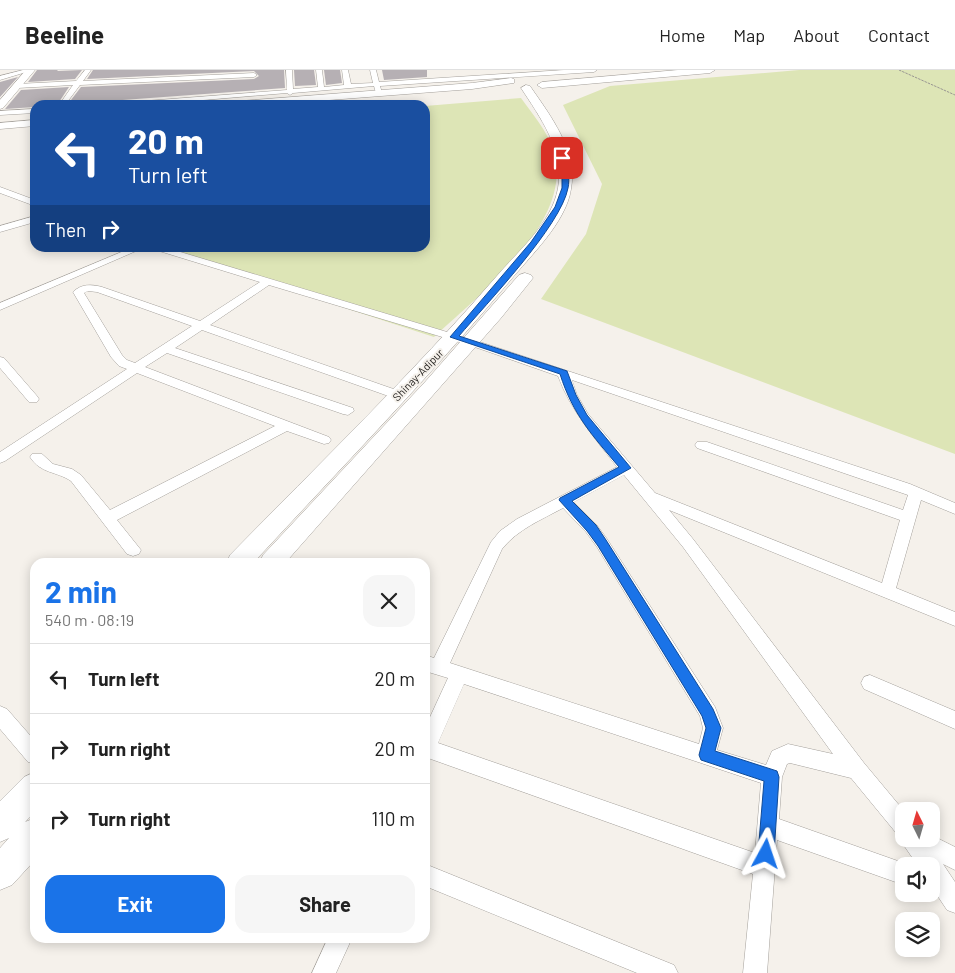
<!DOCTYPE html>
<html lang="en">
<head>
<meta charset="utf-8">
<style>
	:root { --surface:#fff; --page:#f6f6f6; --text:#222; --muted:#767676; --line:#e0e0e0; --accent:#1a73e8 }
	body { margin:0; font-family:Barlow,sans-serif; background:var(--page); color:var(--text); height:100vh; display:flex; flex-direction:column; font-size:19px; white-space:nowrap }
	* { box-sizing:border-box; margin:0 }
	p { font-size:16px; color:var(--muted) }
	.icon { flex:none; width:28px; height:28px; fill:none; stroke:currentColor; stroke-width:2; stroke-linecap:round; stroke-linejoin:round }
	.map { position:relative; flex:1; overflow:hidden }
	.side { position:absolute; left:30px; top:488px; width:400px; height:385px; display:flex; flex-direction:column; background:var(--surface); border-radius:15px; box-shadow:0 2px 12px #0003 }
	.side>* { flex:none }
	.hud { position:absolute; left:30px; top:30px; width:400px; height:152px; border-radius:15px; box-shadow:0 2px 12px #0003; background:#1a4fa0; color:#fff; overflow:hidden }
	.needle { width:32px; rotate:355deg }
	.fabs { position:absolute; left:895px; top:732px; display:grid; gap:10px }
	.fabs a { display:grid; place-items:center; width:45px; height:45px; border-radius:10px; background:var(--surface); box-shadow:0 2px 12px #0003; font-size:25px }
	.pin { position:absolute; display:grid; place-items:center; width:42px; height:42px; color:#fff; margin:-21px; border-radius:10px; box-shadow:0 2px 8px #0006 }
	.me { position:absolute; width:55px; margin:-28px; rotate:5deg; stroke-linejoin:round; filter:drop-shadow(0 0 4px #0008) }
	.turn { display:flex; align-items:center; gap:18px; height:105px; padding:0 15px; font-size:22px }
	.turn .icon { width:65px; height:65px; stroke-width:2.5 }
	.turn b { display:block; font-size:35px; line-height:42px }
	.then { display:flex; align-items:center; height:48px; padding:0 15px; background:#0003; gap:10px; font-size:19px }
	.round { display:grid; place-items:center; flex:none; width:52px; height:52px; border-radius:15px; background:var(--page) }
	.headline { display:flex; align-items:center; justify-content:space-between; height:85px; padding:0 15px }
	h1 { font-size:30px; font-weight:700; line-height:38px; color:var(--accent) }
	.cta { display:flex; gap:10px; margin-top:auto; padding:10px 15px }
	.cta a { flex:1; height:58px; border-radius:15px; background:var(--accent); color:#fff; font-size:20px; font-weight:700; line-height:58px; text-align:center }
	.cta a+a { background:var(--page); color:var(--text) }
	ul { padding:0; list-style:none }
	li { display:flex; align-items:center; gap:15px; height:70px; padding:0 15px; border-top:1px solid var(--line) }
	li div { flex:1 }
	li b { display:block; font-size:19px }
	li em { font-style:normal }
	header { display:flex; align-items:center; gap:30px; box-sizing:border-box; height:70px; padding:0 25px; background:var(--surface); border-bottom:1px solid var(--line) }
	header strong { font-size:24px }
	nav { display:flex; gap:28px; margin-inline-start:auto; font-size:18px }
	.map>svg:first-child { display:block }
	.green { fill:#dde5b6 }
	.building { fill:#b6b0b4 }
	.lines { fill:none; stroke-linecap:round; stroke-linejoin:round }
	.street-casing { stroke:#a4a09b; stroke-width:1 }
	.secondary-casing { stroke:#a4a09b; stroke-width:1 }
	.primary-casing { stroke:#a4a09b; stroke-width:1 }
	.path { stroke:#999692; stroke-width:1; stroke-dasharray:2.5 1; stroke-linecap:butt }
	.street { fill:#fff; fill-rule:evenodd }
	.secondary { fill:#fff; fill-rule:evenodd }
	.primary { fill:#fff; fill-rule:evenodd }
	.route { fill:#1a73e8; stroke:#114b97 }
	.labels { text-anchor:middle; stroke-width:4; stroke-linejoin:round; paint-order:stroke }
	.far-street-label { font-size:11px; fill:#272523; stroke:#f5f1eb }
</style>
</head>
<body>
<header>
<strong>Beeline</strong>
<nav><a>Home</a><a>Map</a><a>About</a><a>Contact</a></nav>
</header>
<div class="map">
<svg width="955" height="903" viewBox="0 0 955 903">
	<rect width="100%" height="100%" fill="#f5f1eb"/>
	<path class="green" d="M799,0H955V384L541,229L586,164L602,114L563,35L610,16Z
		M521,28C533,45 547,60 553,80C577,150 479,225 434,267L160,178H425V36Z"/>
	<path class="building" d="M37,0H58L57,1L82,0L75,9L28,12Z
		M93,0H284L285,18L68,34L81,17L254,9L259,6L254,1L87,9Z
		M294,0H314L316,15L295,16Z
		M324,0H340L342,13L326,15Z
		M382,0H427V7L384,10Z
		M18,7L0,27V12Z
		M69,17L57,35H35V37L5,39L21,20Z"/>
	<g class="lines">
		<defs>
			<path id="street" d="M23,0H33L0,10V6Z
				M85,0H91L83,11L254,3L257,5L254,7L80,15L65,35H59L73,15L17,18L14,16L17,14L76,11Z
				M286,0H292L293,19L318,17L316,0H322L324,17L344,15L342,0H348L351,14L373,13L370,0H376L379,12L564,0H597L594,2L380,16L382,23L379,25L376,23L374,16L293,23L290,25L287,23L144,35H116L119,33L287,20Z
				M35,39V43L0,45V41Z
				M0,117L35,130V136L0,123Z
				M35,146V152L0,162V156Z
				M131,178H143L0,240V233Z
				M154,178H167L477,271L910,414L955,433V444L921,430L896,518L955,542V556L669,440L693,469L864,693L904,741V769H931V765L955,777V800L943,794L955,812V843L947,840L931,816V796H918L905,777L903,767L897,764L851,708L790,693L787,694L782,707L779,749L912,796H904V815L777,770L767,903H743L753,804L428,688L425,689V658L448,608L425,601V585L434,588L491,472L500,461L517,449L617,397C594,367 571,341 558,306L469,275L269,215L210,255L402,322L404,325L402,328H394L202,260L175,278L353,338L354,341L348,345L343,344L167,283L145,297L329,367L331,370L329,373L324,374L287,361L117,450L141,480L139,484L133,486L127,484L71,411C56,401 41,404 30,387L32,384H42L53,394L72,399L81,405L110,440L275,356L137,303L5,391L0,393V382L127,299L119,296L111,287L73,222C81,214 91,214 102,217L200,251L260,212L156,180ZM88,221L97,222L192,256L135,293L127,290L122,285L84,223ZM572,310L908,425L903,440L707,372H697L695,375L697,378L900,450L882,513L655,423L588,344L577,325ZM624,405L683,477L833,684L788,674L772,681L766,695L717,680L723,658L715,637L607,469L596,454L574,432ZM563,438L586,462L597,477L700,646L703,658L699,674L450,593L502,479C518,459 541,450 563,438ZM464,614L761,713L755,783L438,673Z
				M0,287L4,288L37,326L39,329L37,332H29L0,298Z
				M870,605L955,641V659L864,619L861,613L864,607Z
				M0,636L7,639L35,671V694L28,692L0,659Z
				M425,794L674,895L678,903H637L425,816Z
				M328,868H352L336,903H312Z"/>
			<path id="secondary" d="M26,0H35L3,38L0,39V30Z
				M511,8L514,9V13L472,19L264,35H222L227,32L472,13Z
				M35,50V56L0,59V53Z"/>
			<path id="primary" d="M678,0H715L710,3L542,18L537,15L542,12Z
				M526,15L530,16C550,45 578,81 571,119C566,153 530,186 509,212C428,309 339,400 254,492H227L230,485C320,393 412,304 496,207C518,181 552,153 558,118C565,81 540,47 521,18Z
				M525,203L531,205L533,208L501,248L286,492H260L263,485L425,312L519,205Z
				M35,702V742L25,752L35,748V790L12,815L0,820V778L9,768L0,772V731L24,707Z"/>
		</defs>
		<use href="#street" class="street-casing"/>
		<use href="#secondary" class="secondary-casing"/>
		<use href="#primary" class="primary-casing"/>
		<path class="path" d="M899,0L955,25"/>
		<use href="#street" class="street"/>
		<use href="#secondary" class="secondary"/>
		<use href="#primary" class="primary"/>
	</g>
	<path class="route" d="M562,86L565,88C568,97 570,109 568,118C561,156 486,234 459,266L567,301L576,325L587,345L631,398L572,431L596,455L606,470L713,639L721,658L715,681L777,701L779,707L774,784L772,790L766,792L760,790L758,784L764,711L701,690L699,685L706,658L702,646L598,476L587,461L559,430L560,428L619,397C592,365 573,345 560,304L450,267L531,172L555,137L562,118V98L560,88Z"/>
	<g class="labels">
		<g class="far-street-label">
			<text transform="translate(418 305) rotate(-46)" y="4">Shinay-Adipur</text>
		</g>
	</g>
</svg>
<div class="fabs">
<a><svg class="needle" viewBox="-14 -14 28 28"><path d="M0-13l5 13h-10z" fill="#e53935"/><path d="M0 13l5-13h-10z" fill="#767676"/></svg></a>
<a><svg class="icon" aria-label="sound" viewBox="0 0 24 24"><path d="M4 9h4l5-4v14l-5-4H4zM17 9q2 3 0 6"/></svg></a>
<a><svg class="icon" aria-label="layers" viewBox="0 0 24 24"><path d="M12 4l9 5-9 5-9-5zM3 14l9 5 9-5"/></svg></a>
</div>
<div class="pin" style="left:562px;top:88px;background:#d93025"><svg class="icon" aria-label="arrive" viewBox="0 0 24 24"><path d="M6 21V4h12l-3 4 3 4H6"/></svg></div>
<svg class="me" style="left:766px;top:784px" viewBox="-20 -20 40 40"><path d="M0-17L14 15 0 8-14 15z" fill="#1a73e8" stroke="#fff" stroke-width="4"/></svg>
<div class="hud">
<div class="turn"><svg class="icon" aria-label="left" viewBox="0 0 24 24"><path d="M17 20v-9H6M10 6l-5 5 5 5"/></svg><div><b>20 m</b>Turn left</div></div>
<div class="then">Then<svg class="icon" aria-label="right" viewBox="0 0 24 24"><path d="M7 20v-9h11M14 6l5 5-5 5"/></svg></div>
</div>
<section class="side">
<div class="headline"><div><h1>2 min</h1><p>540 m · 08:19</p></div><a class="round"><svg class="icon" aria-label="close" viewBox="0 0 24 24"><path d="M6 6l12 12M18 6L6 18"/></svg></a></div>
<ul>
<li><svg class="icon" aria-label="left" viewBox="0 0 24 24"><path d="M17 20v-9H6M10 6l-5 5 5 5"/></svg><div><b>Turn left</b></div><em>20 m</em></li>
<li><svg class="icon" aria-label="right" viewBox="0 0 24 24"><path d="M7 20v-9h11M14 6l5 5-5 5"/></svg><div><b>Turn right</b></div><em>20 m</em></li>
<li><svg class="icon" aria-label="right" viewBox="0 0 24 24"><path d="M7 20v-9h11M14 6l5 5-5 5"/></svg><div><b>Turn right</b></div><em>110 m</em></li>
</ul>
<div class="cta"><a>Exit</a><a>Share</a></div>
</section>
</div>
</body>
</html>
